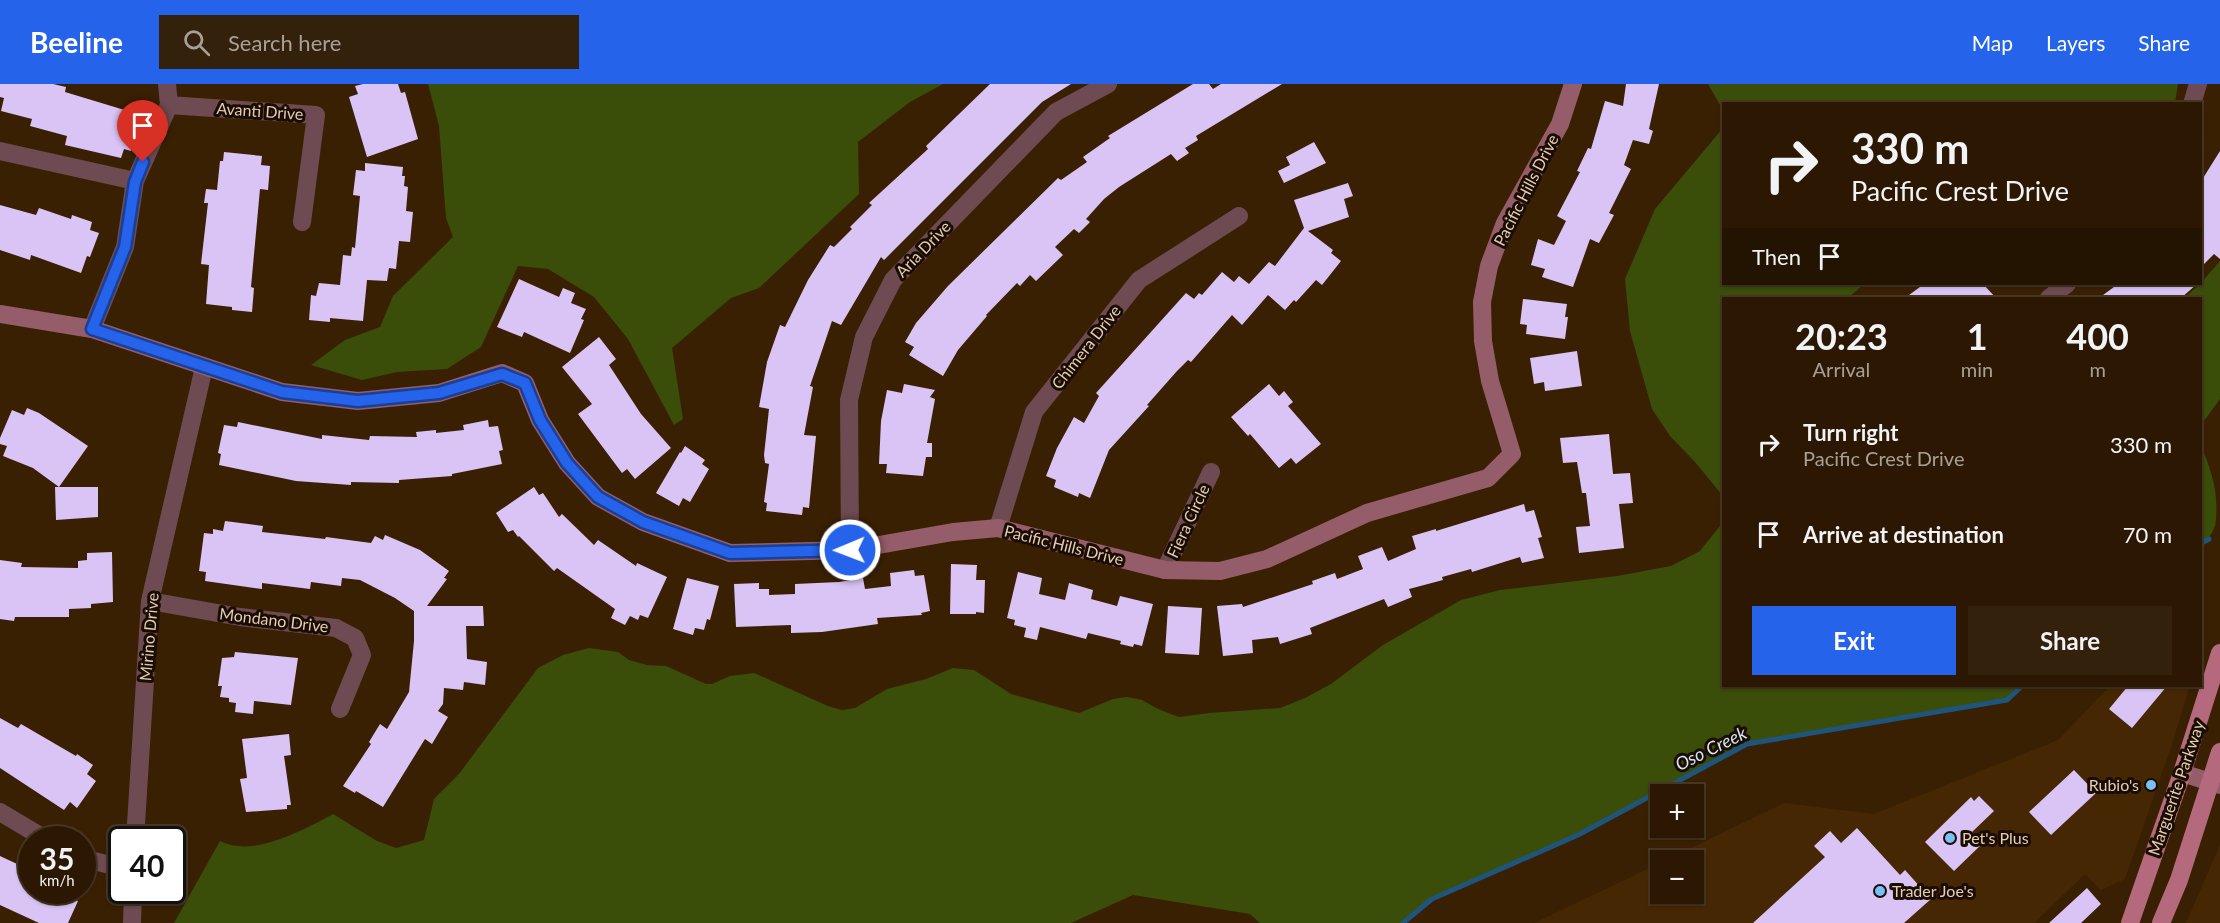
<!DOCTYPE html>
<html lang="en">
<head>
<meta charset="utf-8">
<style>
	:root { --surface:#2c1802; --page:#34210c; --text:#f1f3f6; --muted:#a6a099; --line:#483724; --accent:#2563eb }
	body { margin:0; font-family:Lato,sans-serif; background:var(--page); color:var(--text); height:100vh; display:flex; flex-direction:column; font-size:22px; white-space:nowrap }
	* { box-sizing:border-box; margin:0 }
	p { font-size:20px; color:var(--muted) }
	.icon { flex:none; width:33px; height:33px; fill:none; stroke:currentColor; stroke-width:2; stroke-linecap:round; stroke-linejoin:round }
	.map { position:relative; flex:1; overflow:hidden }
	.side { position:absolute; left:1722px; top:213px; width:480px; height:390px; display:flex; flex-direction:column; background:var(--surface); border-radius:0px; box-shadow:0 2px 4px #0004,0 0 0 2px var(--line) }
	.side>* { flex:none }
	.guide { position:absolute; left:1722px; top:18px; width:480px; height:183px; border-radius:0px; box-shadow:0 2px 4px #0004,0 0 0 2px var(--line); background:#2c1802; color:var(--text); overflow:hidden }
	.fabs { position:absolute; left:1650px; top:700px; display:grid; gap:12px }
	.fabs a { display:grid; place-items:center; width:54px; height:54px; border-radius:0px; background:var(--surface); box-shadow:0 2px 4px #0004,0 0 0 2px var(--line); font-size:30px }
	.speed { position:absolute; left:18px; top:742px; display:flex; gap:12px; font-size:30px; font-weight:700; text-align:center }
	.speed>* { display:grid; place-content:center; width:78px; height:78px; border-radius:50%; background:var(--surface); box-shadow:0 2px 4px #0004,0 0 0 2px var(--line); line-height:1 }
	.speed small { font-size:15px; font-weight:400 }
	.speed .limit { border:3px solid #111; border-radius:9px; background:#fff; color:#111 }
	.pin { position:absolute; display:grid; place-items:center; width:51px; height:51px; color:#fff; margin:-62px -26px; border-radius:50% 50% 50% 0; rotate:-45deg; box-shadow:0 0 6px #0007 }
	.pin .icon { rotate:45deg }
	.me { position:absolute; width:66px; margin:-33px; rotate:269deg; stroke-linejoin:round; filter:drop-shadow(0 0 4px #0008) }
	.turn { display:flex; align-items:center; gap:21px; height:126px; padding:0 30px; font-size:27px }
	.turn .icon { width:78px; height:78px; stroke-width:2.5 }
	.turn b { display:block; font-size:42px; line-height:51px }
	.then { display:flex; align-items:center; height:57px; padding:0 30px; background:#0003; gap:12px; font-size:22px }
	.eta { display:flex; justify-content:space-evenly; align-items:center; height:102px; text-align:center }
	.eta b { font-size:36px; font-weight:700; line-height:42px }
	.primary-button { display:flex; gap:12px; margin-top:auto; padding:12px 30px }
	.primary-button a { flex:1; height:69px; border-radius:0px; background:var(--accent); color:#fff; font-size:24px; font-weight:700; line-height:69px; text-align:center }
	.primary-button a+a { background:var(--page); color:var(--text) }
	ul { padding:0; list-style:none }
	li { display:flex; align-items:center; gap:18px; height:90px; padding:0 30px }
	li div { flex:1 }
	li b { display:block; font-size:22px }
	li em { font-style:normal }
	header { display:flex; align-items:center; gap:36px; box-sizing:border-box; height:84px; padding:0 30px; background:var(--accent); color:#fff }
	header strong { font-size:28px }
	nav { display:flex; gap:33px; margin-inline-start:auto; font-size:21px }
	.search { width:420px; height:54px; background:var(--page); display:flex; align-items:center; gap:15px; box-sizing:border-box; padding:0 21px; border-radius:0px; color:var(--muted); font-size:22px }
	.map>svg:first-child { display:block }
	.built { fill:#462703 }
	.green { fill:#3a4d09 }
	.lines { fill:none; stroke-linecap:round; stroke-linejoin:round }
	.stream { stroke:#1e557f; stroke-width:5 }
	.building { fill:#dac4f6 }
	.street { stroke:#6e4a52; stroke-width:18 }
	.secondary { stroke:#955c6a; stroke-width:18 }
	.primary { stroke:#b46a7c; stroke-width:18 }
	.route-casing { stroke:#184099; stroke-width:15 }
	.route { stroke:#2563eb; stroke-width:10 }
	.poi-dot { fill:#7abff8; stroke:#1a0c01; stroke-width:2 }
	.labels { text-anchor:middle; stroke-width:6; stroke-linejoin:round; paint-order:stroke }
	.street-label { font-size:16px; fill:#e3cdb9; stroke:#1a0c01 }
	.poi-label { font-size:16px; fill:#e3cdb9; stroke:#1a0c01; text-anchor:start }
	.water-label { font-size:18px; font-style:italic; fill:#d3e5f5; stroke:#1a0c01 }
</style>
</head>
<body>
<header>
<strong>Beeline</strong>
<div class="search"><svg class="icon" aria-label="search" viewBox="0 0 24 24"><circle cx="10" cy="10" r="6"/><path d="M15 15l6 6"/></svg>Search here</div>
<nav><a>Map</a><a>Layers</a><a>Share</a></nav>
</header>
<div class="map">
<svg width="2220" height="839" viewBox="0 0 2220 839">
	<rect width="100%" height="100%" fill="#3a2002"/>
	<path class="built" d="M2110,602H2190L2169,669L2125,795L2101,806L2085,790L2034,839H1534L1660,779V810H1694V777H1664L1784,719L1874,730L2058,656Z
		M2220,761V839H2186Z"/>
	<path class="green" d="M428,0H943L910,18L858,58L859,110L759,204L731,214L672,264L683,335L674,341L628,255L594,213L548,185L518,182L481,263L447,285L397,288L362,296L311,281L345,256L380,243L393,212L453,153L446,134L439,42Z
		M1708,0H2178L2175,19L1724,20L1723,26Z
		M1723,44L1724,200H1864L1848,214H1724L1723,436V412L1695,378L1670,352L1652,325L1630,247L1625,195L1655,125Z
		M2220,177V315L2201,341L2200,214H2184L2200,200Z
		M2200,360C2212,387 2220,412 2215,442C2211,451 2209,455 2201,460Z
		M1723,438L1724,602H2022L2007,616L1747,660L1578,751L1432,815L1403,839H1260L1250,830L1133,811L1071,839H174L220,757C225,759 232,762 238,762C265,766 310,743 333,730L377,757L396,764L424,756L434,715L459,690L538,584L563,571L589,564L618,568L629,576L647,581L666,582L706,600H712L730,592L754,589L828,622L842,626L855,624L887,605L926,595L953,584L974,586L1011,610L1079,629L1113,615L1127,613L1142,616L1158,625L1179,633L1209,629L1280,624L1305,614L1331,600L1383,561L1461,516L1500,506L1617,492L1671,482L1700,467Z"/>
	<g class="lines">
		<path class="stream" d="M2200,460L2209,455
			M1403,839L1432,815L1578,751L1747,660L2007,616L2022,602"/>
	</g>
	<path class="building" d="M0,0H53L66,3L65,8L141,31L131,67L124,65L121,74L65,61L67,52L30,42L32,35L1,27L4,14L0,13Z
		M363,0H398L401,9L405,8L418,55L367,73L349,13L358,10L355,2Z
		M990,0H1071L1042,18L884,176L881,173L841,241L832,237L810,302L813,303L804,351L816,352L809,424L803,423L802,431L766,427L767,419L764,418L769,380L765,379L764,371L769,325L759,323L767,278L780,241L785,243L808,196L830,161L834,163L852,145L850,143L872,121L869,119L928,65L926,62Z
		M1193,0H1209L1213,5L1221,0H1282L1196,52L1198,56L1185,64L1189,69L1177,77L1171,70L1119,103L1104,115L1086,135L1090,138L1079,149L1074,145L1055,163L1063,171L1036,197L1030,191L1020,202L1017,199L986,231L987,232L958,266L943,292L909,271L914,263L905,258L916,239L948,202L1058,94L1061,96L1087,78L1083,73L1110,54L1108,52Z
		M1626,0H1659L1649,45L1653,47L1649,60L1633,56L1624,81L1631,85L1609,129L1614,131L1599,159L1590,155L1573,203L1542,193L1545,185L1531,181L1538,155L1554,161L1566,137L1557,132L1580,88L1577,87L1588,64L1591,65L1605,17L1623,22Z
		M1314,58L1326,79L1284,99L1278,87L1290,81L1286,73Z
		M2220,67V175L2214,170L2200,184V99Z
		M224,68L262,72L261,81L270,82L268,106L260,105L251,203L254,204L252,228L232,226V223L206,220L209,181L201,180L208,119H204L206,105L217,106L220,77H223Z
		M365,79L403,83L402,92H405L404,102L408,103L406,127L413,128L410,158L399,157L396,185L389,184L387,197L367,196L363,237L330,234V238L309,236L311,211L316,212L319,199L340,201L343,171L351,172L352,163L355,164L360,112L353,111L356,86L365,87Z
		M1348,99L1353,112L1344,115L1349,133L1308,147L1333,166L1331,169L1341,177L1322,201L1316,196L1296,218L1294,216L1285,226L1268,211L1242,241L1232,231L1191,278L1188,276L1177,287L1147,321L1149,322L1109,366L1090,414L1079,409L1078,413L1054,403L1056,396L1046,392L1057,364L1074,333L1084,339L1099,312L1096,309L1186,209L1194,215L1199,209L1202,211L1222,188L1234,198L1239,192L1249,200L1269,178L1275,182L1304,144L1294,116Z
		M0,121L36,131L39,124L71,135L72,131L92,138L90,146L99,149L90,173L87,172L81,189L31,171L30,176L0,166Z
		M519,195L559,213L563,204L575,209L571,219L586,225L581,235L584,236L570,269L524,248L522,253L497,243Z
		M1924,200H1983L1996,214H1905Z
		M2118,200H2197L2181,214H2099Z
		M1523,215L1567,220L1565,233H1568L1565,255L1526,250L1527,241L1520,240Z
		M599,253L616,275L609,281L641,330L671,364L635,395L627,385L622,389L578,330L592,320L562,283Z
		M1577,267L1582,302L1545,307L1544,298L1534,300L1530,274Z
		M904,300L935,306L930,313L935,315L927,359H932V373H926L923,392L886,389L887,380H879L881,337L887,306L902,309Z
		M1269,300L1279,312L1284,307L1293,318L1288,322L1321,360L1296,380L1291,374L1279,384L1250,350L1248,352L1231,333Z
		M27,324L39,329L88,362L59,403L33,384L3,372L7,362L0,360V354L12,326L24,331Z
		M488,336L489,343L498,342L503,366L499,367L502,380L452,390V392L399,396V399L351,398V401L296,397L219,381L221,370L218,369L224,341L237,343L238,338L322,355V351L369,356L370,352L417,353L416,348L436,346V349L464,346L463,341Z
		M1609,350L1613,390L1630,389L1633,419L1619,420L1624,464L1579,469L1576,443L1590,442L1586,409H1582L1577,378L1563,379L1560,354Z
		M685,362L705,376L702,380L709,385L690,418L683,414L679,422L656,409L680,368L681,369Z
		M55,403H98V433L56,436Z
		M534,403L539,411L543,409L559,433L562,430L594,461L598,456L636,482L637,479L667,493L648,534L640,531L638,536L630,532L625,541L611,534L615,525L557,484L554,487L519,452L518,453L513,446L508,448L496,429Z
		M1524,420L1526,428L1534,426L1542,453L1538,454L1544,474L1522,479L1520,473L1472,488L1471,485L1442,493L1443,496L1409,505L1412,513L1388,523L1384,515L1310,544L1312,550L1280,560L1278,553L1252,556L1253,569L1223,572L1217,522L1242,520L1243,523L1313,500L1312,497L1335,489L1337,495L1363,485L1358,472L1382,463L1388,477L1416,465L1412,452L1436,445V447Z
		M225,437L263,442L262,448L325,455L326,453L371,459L375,452L383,456L385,451L420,466L449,487L444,494L447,495L427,522H483L484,542H466L467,575L487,578L485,601L464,598L463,606L444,604L443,620L438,627L448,633L432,660L425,655L383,723L356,707L355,709L343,702L371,660L369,658L380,640L387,645L409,608L414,557V527L395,514L360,496L342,494L341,502L311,498L310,505L262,499V505L205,497L206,488L199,487L204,449L213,450V445L223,447Z
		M112,468L113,518L91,520V524L69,525V533H15L14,537L0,535V476L22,479L21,483L78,484V477L87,476V469Z
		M951,480L977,481L976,496H985L984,529L976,528V530H950Z
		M914,486L915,492L924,491L930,527L921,529L922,531L877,534L878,540L822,548L791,549V541L736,543L734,500L759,499V505H769V511L795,510V500L839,498L863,494L865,505L891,502L890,489Z
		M1018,488L1042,494L1039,510L1065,516L1069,499L1093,506L1091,515L1117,522L1120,512L1153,520L1142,562L1134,560L1133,563L1120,560L1121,557L1088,549L1086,555L1040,543L1037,556L1024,553L1026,544L1014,541L1015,536L1007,534Z
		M687,494L719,502L710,536L707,535L704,546L695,544L693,551L673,545Z
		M1168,522L1202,524L1199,571L1165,569Z
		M235,568L298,574L291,621L254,617L253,630L235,628L236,619L229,618V614L220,613L222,602H218L222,574L234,573Z
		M2128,602H2167L2132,644L2109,625Z
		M0,634L18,644L21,640L76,672L77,670L93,681L87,690L96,697L77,724L70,718L64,726L0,684Z
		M289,650L291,671L284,672L291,721H287V725L246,728L240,695L247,694L242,655Z
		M2074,686L2096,709L2051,751L2029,728Z
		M1979,712L1994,727L1972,748L1983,759L1954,787L1925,758L1971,713L1974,717Z
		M1857,744L1900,791L1905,786L1931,815L1904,839H1753L1825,773L1814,762L1830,747L1841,759Z
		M0,772L32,787V807H75L72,814L78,817L68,839H39L0,821Z
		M2087,804L2101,820L2081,839H2049Z"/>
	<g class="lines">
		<path class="street" d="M2192,20L2198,0
			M169,21L316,31L302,138
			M0,67L135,97
			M2049,214L2067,200
			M92,245L125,163L135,97L169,21L167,0
			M998,444L1034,328L1139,196L1239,132
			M850,466L849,316L864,253L893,196L1056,28L1108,0
			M1165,486L1211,388
			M150,517L240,533L336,544L355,554L362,571L340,625
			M0,728L47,756
			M135,756L150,517L204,283
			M82,774L122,784
			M132,839L133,807"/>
		<path class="secondary" d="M0,230L92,245L282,308L358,317L439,309L502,289L525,299L540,336L567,379L598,413L643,438L730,469L850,466L953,448L998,444L1165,486L1220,487L1267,475L1367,429L1488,394L1512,370L1490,297L1483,257L1482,218L1489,182L1505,139L1560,40L1573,0
			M2182,689L2220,701"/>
		<path class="primary" d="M2130,839L2182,689L2220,569
			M2161,839L2179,796L2220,668"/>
	</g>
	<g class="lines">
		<defs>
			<path id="route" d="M143,78L135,98L125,163L92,245L282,308L358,317L439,309L502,290L525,299L540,336L567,379L598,413L643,438L730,469L850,466"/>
		</defs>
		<use href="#route" class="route-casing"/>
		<use href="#route" class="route"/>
	</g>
	<g class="poi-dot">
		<circle cx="2151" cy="701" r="6"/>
		<circle cx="1950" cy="754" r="6"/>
		<circle cx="1880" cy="807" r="6"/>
	</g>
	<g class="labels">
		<g class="street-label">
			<text transform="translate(260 27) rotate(4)" y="6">Avanti Drive</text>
			<text transform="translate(1526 106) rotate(-63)" y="6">Pacific Hills Drive</text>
			<text transform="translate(923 165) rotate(-46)" y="6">Aria Drive</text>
			<text transform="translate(1086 263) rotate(-52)" y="6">Chimera Drive</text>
			<text transform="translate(1188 437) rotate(-65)" y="6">Fiera Circle</text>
			<text transform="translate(1064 461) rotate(14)" y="6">Pacific Hills Drive</text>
			<text transform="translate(274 536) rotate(7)" y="6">Mondano Drive</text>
			<text transform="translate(149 553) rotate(-85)" y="6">Mirino Drive</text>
			<text transform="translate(2176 704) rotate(-71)" y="6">Marguerite Parkway</text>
		</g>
		<g class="poi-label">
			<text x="2139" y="707" text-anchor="end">Rubio's</text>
			<text x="1962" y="760">Pet's Plus</text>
			<text x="1892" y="813">Trader Joe's</text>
		</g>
		<g class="water-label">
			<text transform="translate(1711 665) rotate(-26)" y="6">Oso Creek</text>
		</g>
	</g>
</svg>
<div class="fabs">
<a>+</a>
<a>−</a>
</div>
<div class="speed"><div>35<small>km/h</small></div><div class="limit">40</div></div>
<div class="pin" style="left:143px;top:78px;background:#d93025"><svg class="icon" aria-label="arrive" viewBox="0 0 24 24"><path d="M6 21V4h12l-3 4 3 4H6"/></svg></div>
<svg class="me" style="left:850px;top:466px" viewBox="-20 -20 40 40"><circle r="17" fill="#2563eb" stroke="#fff" stroke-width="3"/><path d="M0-11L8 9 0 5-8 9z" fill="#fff"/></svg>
<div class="guide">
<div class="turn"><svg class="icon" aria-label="right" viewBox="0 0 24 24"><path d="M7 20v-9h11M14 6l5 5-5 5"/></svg><div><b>330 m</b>Pacific Crest Drive</div></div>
<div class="then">Then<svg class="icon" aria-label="arrive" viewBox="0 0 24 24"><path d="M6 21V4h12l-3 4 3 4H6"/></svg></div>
</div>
<section class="side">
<div class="eta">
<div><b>20:23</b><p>Arrival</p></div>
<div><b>1</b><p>min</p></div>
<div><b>400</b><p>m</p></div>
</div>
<ul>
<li><svg class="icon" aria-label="right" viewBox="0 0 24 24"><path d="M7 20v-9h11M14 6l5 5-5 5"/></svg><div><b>Turn right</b><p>Pacific Crest Drive</p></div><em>330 m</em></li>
<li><svg class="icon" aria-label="arrive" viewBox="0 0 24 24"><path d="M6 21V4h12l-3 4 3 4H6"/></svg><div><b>Arrive at destination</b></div><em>70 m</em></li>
</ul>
<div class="primary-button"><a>Exit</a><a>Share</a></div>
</section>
</div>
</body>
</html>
